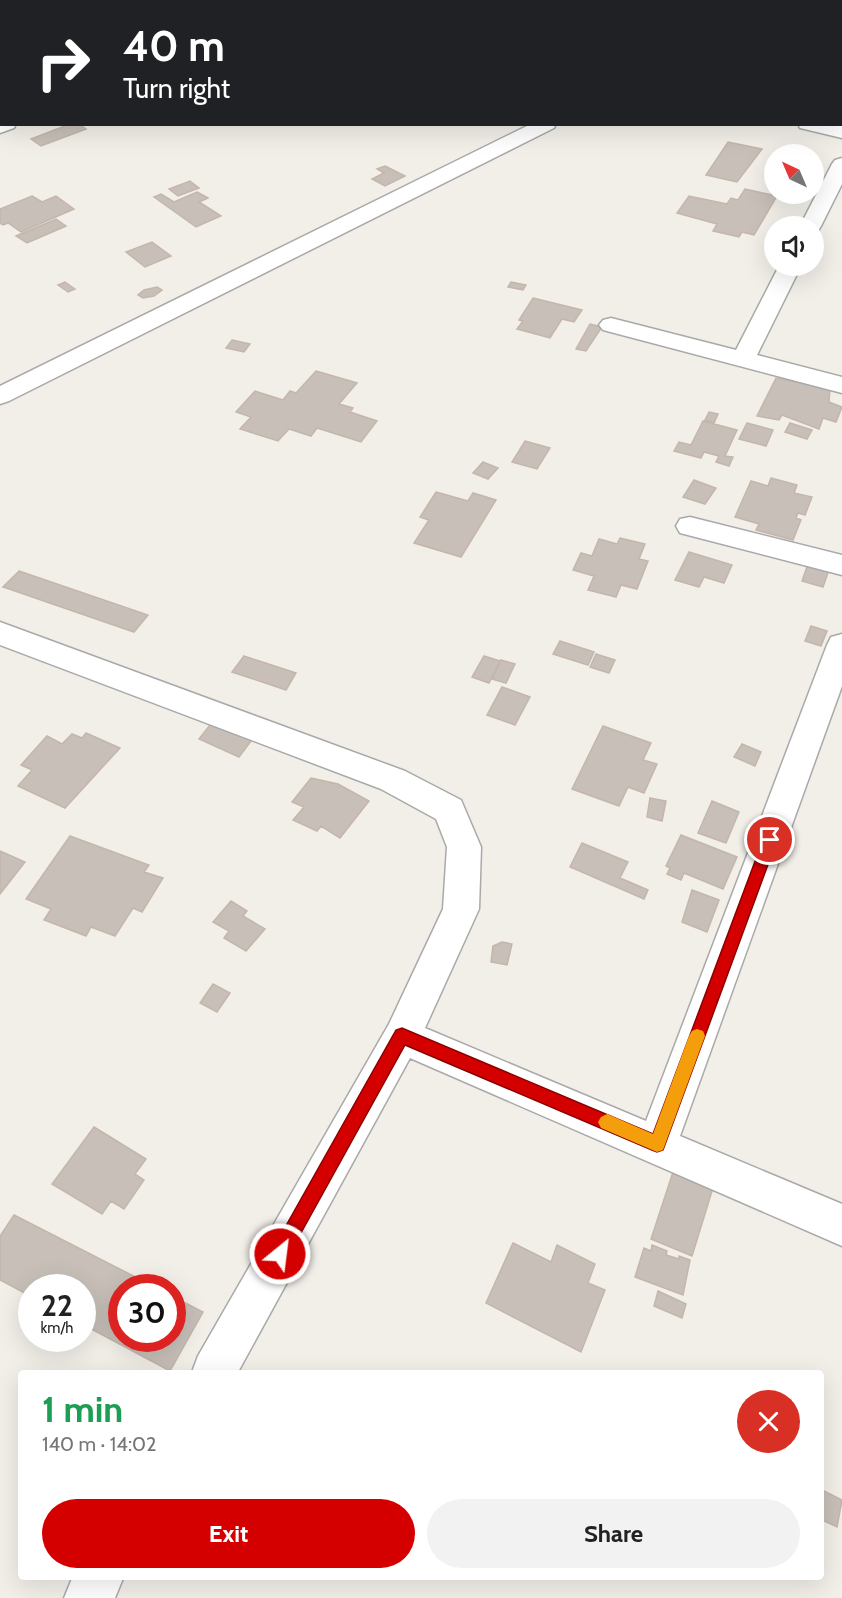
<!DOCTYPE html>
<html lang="en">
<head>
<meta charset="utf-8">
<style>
	:root { --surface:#fff; --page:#f2f2f2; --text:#222; --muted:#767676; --accent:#d40000 }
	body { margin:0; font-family:Cabin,sans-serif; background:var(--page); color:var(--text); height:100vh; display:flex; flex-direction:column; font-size:22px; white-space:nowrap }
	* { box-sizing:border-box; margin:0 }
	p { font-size:20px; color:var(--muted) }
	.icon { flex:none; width:33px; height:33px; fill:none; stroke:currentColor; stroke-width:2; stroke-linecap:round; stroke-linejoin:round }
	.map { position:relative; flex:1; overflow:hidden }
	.details { position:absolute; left:18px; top:1370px; width:806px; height:210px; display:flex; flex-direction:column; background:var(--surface); border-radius:6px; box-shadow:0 6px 24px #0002 }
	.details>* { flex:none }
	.banner { position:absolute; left:0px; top:0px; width:843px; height:126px; box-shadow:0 6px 24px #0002; background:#202124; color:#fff; overflow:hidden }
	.needle { width:39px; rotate:316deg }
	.tools { position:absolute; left:764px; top:144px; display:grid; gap:12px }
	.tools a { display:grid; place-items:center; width:60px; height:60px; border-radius:50%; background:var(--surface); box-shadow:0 6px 24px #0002; font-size:30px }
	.speed { position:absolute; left:18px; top:1274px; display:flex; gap:12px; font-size:30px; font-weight:700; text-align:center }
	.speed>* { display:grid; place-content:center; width:78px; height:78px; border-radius:50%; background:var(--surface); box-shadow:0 6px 24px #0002; line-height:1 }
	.speed small { font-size:15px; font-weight:400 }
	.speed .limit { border:9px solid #d22; background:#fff; color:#111 }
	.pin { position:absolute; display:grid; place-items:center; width:51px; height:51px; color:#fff; margin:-26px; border:3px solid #fff; border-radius:50%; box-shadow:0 2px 6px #0007 }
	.me { position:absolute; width:66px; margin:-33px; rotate:29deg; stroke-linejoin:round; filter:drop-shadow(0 0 4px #0008) }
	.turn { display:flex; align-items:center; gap:21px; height:126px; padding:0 24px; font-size:27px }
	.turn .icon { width:78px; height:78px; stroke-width:2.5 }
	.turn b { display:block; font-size:42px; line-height:51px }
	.round { display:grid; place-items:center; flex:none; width:63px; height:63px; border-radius:32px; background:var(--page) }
	.overview { display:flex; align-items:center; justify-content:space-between; height:102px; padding:0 24px }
	h1 { font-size:36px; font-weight:700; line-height:45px; color:#1e9e55 }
	.cta { display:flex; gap:12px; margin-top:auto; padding:12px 24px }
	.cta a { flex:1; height:69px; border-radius:36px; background:var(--accent); color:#fff; font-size:24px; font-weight:700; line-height:69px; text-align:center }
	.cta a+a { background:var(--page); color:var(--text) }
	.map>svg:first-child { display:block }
	.building { fill:#c7bfb8; stroke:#c4b6ab; stroke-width:1.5 }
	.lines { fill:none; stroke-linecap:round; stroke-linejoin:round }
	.minor-casing { stroke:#a9a9a9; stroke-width:3 }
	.minor { fill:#fff; fill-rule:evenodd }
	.route { fill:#d40000; stroke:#8a0000; stroke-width:1.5 }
	.slow { fill:#f59e0b }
</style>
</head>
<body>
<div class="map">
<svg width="842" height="1598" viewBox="0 0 842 1598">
	<rect width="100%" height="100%" fill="#f2efe9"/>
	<path class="building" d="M280,0H331L334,2H276Z
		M70,124H79L86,129L41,146L31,139Z
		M728,142L762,149L737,182L706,175Z
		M385,166L405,176L385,186L372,179L384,173L377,169Z
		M190,181L199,188L178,196L169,189Z
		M745,189L777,196L754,235L742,232L739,237L713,231L717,224L677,213L689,196L727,204L731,198L738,200Z
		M197,192L208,198L199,202L221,216L196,227L154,197L161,194L174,202Z
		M32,196L42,202L56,196L74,209L21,232L8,223L3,225L0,223V209Z
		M56,219L66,226L27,243L16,236Z
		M152,242L171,256L145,267L126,252Z
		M65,282L75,289L68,292L58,285Z
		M511,282L526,285L523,290L508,287Z
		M157,287L162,290L154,296L143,298L138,295L144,290Z
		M533,298L582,310L574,322L562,319L550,338L517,329L523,321L519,320Z
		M590,324L602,327L586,351L576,349Z
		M232,340L250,344L244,352L226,348Z
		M316,371L357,383L339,404L353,408L350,412L377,421L361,442L317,428L311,436L289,429L278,441L240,429L251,417L236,412L255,391L283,400L290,391L296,393Z
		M776,378L801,383L804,380L830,389L829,402L842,407L836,422L823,418L819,429L782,415L779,420L757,416Z
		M709,412L718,414L714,423L705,420Z
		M703,421L737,430L725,456L733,457L729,466L716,462L719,456L704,452L701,458L674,451L679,442L691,445Z
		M747,423L773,430L766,446L739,439Z
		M790,423L812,430L807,439L785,432Z
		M525,441L550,448L537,469L512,462Z
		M483,462L498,468L488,479L473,473Z
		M771,478L797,485L794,493L812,497L805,515L798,513L796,518L801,520L793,540L756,530L759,524L735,517L751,481L768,486Z
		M694,480L716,488L705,504L683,497Z
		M436,492L468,501L473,493L496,500L461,557L414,543L429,520L420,517Z
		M620,538L645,544L639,559L648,561L637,589L621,585L616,597L588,590L594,576L573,570L581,553L592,556L599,539L617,544Z
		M689,552L732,565L724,583L704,577L699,587L675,580Z
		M809,561L830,567L823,587L802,581Z
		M19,571L148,615L134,632L3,587Z
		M811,626L827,631L821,646L805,641Z
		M560,641L594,652L588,665L553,654Z
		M596,654L615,660L609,673L590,667Z
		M244,656L296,673L286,690L232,672Z
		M484,656L500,661L489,683L472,677Z
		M501,660L515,664L506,683L492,679Z
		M502,687L530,697L515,725L487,715Z
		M214,720L254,737L239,757L199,739Z
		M603,726L651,743L643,760L657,764L644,793L628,787L619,806L572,789Z
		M86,733L120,748L65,808L18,786L32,770L21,765L47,736L62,744L72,734L82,738Z
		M742,744L761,752L755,766L734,757Z
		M311,778L338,784L369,801L340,838L321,826L317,831L293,820L304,807L292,802Z
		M650,798L666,801L662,821L647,817Z
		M712,801L739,812L726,843L698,833Z
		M681,835L737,857L723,889L684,873L681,880L667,874L670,868L666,866Z
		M70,836L149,865L144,872L163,878L142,912L133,908L115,936L91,927L86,936L44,920L51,909L26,899Z
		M582,843L628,862L620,878L648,890L644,899L570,867Z
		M0,851L25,862L0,894Z
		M692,890L719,900L707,932L682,922Z
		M231,901L247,911L243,916L265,929L246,951L224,938L229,931L213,922Z
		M502,942L512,944L507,965L491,962L493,946Z
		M213,984L230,993L217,1012L200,1003Z
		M94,1127L146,1159L135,1174L144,1180L124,1209L111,1201L102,1214L52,1184Z
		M673,1172L713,1188L692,1256L651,1239Z
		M14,1215L155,1287H122V1338H172V1296L203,1312L170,1371L82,1324V1287H32V1297L0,1280V1236Z
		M513,1243L551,1262L557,1245L595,1264L588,1283L605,1290L581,1352L486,1303Z
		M652,1245L667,1251L666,1255L679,1259V1256L690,1260L683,1295L635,1277L644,1248L651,1251Z
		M658,1291L686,1304L682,1318L654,1306Z
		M820,1489L842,1500L837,1527L820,1519Z"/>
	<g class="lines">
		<defs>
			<path id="minor" d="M58,0H76L77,2H60Z
				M380,0H401L379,2Z
				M797,0H816L796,2Z
				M0,120L2,124H16L14,128L0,133Z
				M531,124H556L554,128L9,401L0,404V386Z
				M798,124L842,126V138L800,128Z
				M842,158V184L821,226L818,231L813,232V226H800L832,164L835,160Z
				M779,266H801L757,355L842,377V393L603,330L599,325L603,320L611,318L736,350Z
				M690,517L842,555V575L680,533L676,526L680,519Z
				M0,622L405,771L461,800L481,847L479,909L425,1028L646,1121L827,645L831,637L842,634V686L680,1136L842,1204V1246L410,1058L238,1372H192L198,1356L389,1024L443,909L447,847L436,819L381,789L0,645Z
				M73,1576H124L115,1598H64Z"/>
		</defs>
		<use href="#minor" class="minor-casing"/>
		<use href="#minor" class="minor"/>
	</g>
	<path class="route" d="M770,834L775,836L777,840L663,1150L657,1152L652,1150L405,1045L286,1260L280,1262L274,1260L271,1254L274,1247L396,1030L402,1028L653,1134L763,840L765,836Z"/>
	<path class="slow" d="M697,1029L703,1031L705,1036L663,1150L657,1152L601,1128L598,1122L601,1117L607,1114L653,1134L689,1036L692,1031Z"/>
</svg>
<div class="tools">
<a><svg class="needle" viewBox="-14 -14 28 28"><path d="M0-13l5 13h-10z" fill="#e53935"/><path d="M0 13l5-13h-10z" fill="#767676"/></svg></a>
<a><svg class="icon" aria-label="sound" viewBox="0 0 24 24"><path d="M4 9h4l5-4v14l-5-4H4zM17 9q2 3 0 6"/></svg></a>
</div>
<div class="speed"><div>22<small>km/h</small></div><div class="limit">30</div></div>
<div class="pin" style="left:770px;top:840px;background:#d93025"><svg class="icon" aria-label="arrive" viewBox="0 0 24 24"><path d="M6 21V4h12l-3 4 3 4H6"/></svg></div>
<svg class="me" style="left:280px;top:1254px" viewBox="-20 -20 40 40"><circle r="17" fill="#d40000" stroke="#fff" stroke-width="3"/><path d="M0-11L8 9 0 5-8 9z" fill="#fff"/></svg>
<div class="banner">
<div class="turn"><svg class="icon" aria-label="right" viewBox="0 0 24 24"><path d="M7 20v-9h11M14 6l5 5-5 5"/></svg><div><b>40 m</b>Turn right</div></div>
</div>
<section class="details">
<div class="overview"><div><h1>1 min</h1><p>140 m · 14:02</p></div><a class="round" style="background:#d93025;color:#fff"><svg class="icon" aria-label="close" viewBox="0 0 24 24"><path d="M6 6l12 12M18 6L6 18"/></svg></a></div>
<div class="cta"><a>Exit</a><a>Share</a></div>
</section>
</div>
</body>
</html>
